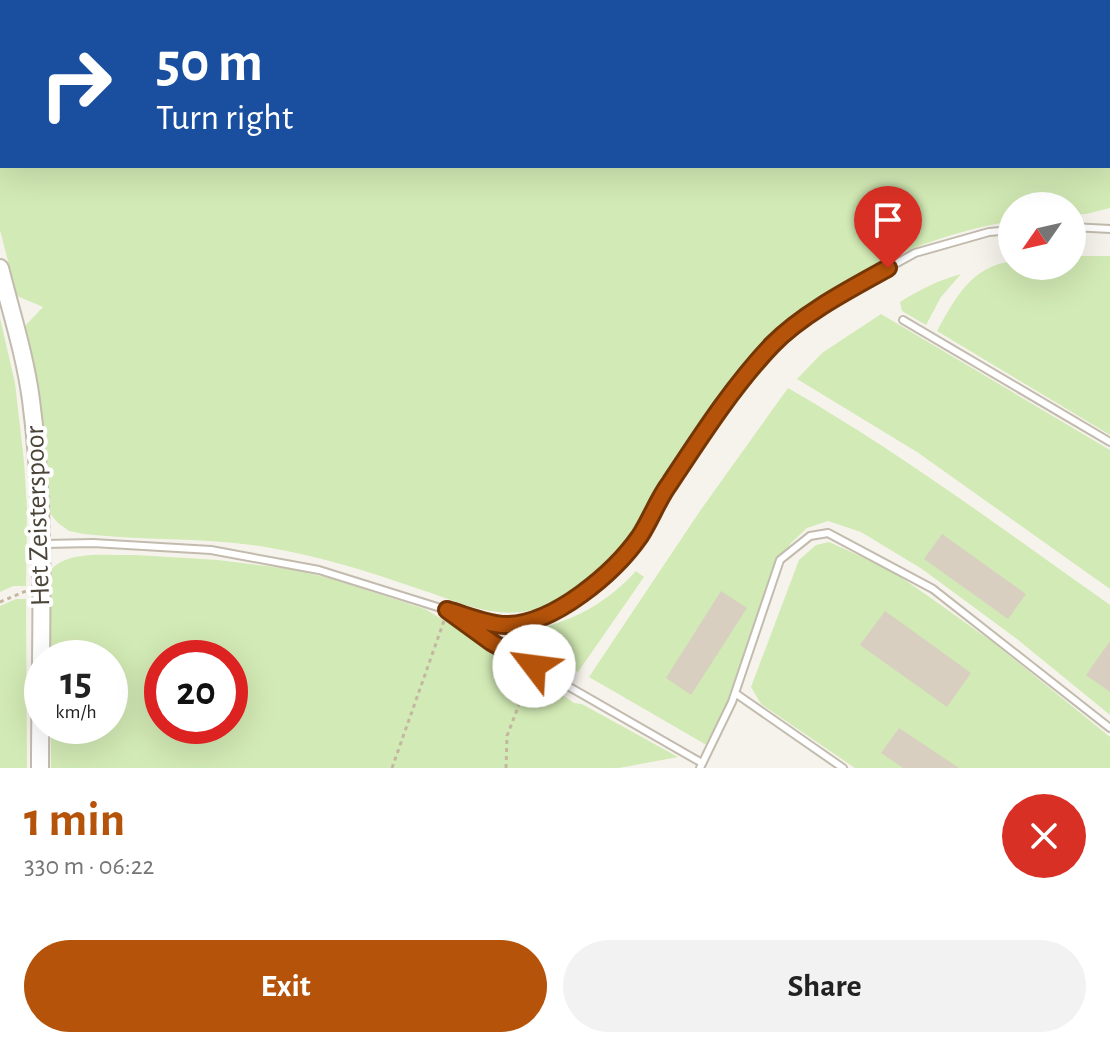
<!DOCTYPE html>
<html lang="en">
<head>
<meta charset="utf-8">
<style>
	:root { --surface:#fff; --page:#f2f2f2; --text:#222; --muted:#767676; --accent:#b45309 }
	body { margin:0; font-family:"Alegreya Sans",sans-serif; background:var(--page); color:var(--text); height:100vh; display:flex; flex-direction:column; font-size:30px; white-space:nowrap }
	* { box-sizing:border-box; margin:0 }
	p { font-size:26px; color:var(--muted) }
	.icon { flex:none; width:44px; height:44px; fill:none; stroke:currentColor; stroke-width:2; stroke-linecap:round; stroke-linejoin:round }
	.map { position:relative; height:768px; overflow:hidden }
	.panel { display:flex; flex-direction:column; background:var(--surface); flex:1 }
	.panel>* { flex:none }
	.guide { position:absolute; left:0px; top:0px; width:1110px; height:168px; box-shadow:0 8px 32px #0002; background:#1a4fa0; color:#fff; overflow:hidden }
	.needle { width:52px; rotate:236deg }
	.fabs { position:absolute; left:998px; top:192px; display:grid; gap:16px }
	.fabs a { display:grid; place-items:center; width:88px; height:88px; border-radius:50%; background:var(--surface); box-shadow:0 8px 32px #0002; font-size:40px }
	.speed { position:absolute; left:24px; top:640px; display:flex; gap:16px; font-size:40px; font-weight:700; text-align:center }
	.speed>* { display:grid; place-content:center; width:104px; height:104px; border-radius:50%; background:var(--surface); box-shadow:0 8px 32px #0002; line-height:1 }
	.speed small { font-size:20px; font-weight:400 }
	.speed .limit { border:12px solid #d22; background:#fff; color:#111 }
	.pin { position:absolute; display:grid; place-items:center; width:68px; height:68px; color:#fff; margin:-82px -34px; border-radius:50% 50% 50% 0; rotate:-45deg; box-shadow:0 0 8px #0007 }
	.pin .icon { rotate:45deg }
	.me { position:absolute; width:88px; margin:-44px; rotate:300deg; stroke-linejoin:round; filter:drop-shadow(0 0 6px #0008) }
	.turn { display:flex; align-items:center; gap:28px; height:168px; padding:0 24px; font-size:36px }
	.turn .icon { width:104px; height:104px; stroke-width:2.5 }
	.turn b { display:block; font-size:56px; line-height:68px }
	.round { display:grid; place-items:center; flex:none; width:84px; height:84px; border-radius:42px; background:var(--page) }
	.head { display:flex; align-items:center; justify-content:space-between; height:136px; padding:0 24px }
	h1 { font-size:48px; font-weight:600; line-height:60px; color:var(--accent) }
	.cta { display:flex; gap:16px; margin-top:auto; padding:16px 24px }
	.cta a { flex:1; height:92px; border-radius:48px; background:var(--accent); color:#fff; font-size:32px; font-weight:600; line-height:92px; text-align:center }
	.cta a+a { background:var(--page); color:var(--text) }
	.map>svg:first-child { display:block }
	.green { fill:#d2eab5; fill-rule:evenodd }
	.building { fill:#d8cfc1 }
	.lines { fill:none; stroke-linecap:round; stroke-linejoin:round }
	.service-casing { stroke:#c2bbae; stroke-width:10 }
	.tertiary-casing { stroke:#c2bbae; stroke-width:20 }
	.path { stroke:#c4b79f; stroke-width:3; stroke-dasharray:4 4; stroke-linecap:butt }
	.service { stroke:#fff; stroke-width:6 }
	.tertiary { stroke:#fff; stroke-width:16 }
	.route-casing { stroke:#753606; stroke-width:20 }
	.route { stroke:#b45309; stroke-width:14 }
	.labels { text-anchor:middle; stroke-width:8; stroke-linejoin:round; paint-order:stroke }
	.street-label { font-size:28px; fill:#4b4439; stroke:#fff }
</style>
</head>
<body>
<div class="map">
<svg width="1110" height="768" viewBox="0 0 1110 768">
	<rect width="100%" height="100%" fill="#f6f3ec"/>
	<path class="green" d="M0,0H1110V208L1086,214L1072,215V206H1012V221C939,233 861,264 803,312C782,330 765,353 748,375C722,409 697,442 674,478C652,513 624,565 589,587C571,599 549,607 528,611C491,618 456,601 422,590C373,573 323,557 271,548C209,537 147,541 84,534L69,531L58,523L48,511L44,429L25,326L43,307L17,296L0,230ZM2,2H1108V166H2Z
		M1072,256H1110V435L937,331C956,297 971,267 1012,261V266H1072Z
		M961,274L941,297L926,325L902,311L900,302C919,290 939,280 961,274Z
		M881,314L1110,450V589L917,452L797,379L822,353Z
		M0,318L15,383L24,462L27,509L26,586H13L0,592Z
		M788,388C901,453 1004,530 1110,605V715L1017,639L922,569L861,532L828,521L807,528L791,543L776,572L710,747L589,677L700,511Z
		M829,542L889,569L928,596L994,643L1110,737V768H855L761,704L751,687L799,560L816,545Z
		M136,555L218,560L291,569L329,578L425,609L530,672L574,703L582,704L678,757L619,768H51V726H110V658H51L50,571C67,549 110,556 136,555ZM162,658H230V726H162Z
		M636,571L644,577L578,672L513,632C560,629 605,606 636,571Z
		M16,599H26L27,768H0V606Z"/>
	<path class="building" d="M942,534L1026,594L1008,619L924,559Z
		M721,591L747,608L691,695L666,678Z
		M885,611L971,673L947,707L860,645Z
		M1110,641V692L1086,675Z
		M899,728L959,768H903L881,753Z"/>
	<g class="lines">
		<defs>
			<path id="service" d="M204,2L206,0
				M0,82H2
				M1072,227L1110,229
				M903,320L1110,442
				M44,544L93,543L211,550L319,570L447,610L506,625L526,622L551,612L599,581L624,558L642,533L667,486L726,402L773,344L835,297L915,253L989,232L1012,230
				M451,613L491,642L702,763
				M735,693L843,768
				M700,768L732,702L780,560L810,536L828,533L933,589L1110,728"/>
			<path id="tertiary" d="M0,268C11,312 25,355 31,400C47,521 40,646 40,768"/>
		</defs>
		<use href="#service" class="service-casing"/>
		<use href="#tertiary" class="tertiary-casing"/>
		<path class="path" d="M0,602L26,591
			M392,768L445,618
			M506,768L507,736L530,676"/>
		<use href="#service" class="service"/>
		<use href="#tertiary" class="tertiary"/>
	</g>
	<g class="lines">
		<defs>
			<path id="route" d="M534,666L491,642L447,610C465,615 488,625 506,625C554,625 615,572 640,536C651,519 658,499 670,483C701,436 733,386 772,345C802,314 850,289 888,268"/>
		</defs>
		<use href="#route" class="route-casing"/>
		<use href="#route" class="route"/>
	</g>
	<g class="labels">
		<g class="street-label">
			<text transform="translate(36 516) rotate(-92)" y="10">Het Zeisterspoor</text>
		</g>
	</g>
</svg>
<div class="fabs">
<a><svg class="needle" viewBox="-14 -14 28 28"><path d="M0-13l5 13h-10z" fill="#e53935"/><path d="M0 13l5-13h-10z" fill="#767676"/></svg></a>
</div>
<div class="speed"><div>15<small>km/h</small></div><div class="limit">20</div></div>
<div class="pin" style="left:888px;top:268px;background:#d93025"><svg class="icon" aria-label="arrive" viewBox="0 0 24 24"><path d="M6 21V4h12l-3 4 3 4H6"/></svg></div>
<svg class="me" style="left:534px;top:666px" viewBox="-20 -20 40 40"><circle r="19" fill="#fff"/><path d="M0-13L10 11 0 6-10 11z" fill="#b45309"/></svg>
<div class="guide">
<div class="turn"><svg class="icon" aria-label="right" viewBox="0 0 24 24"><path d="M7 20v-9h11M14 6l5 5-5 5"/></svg><div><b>50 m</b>Turn right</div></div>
</div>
</div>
<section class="panel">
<div class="head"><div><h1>1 min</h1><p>330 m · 06:22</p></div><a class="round" style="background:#d93025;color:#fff"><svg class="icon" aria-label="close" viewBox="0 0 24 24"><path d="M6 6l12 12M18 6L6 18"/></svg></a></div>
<div class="cta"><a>Exit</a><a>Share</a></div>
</section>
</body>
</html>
